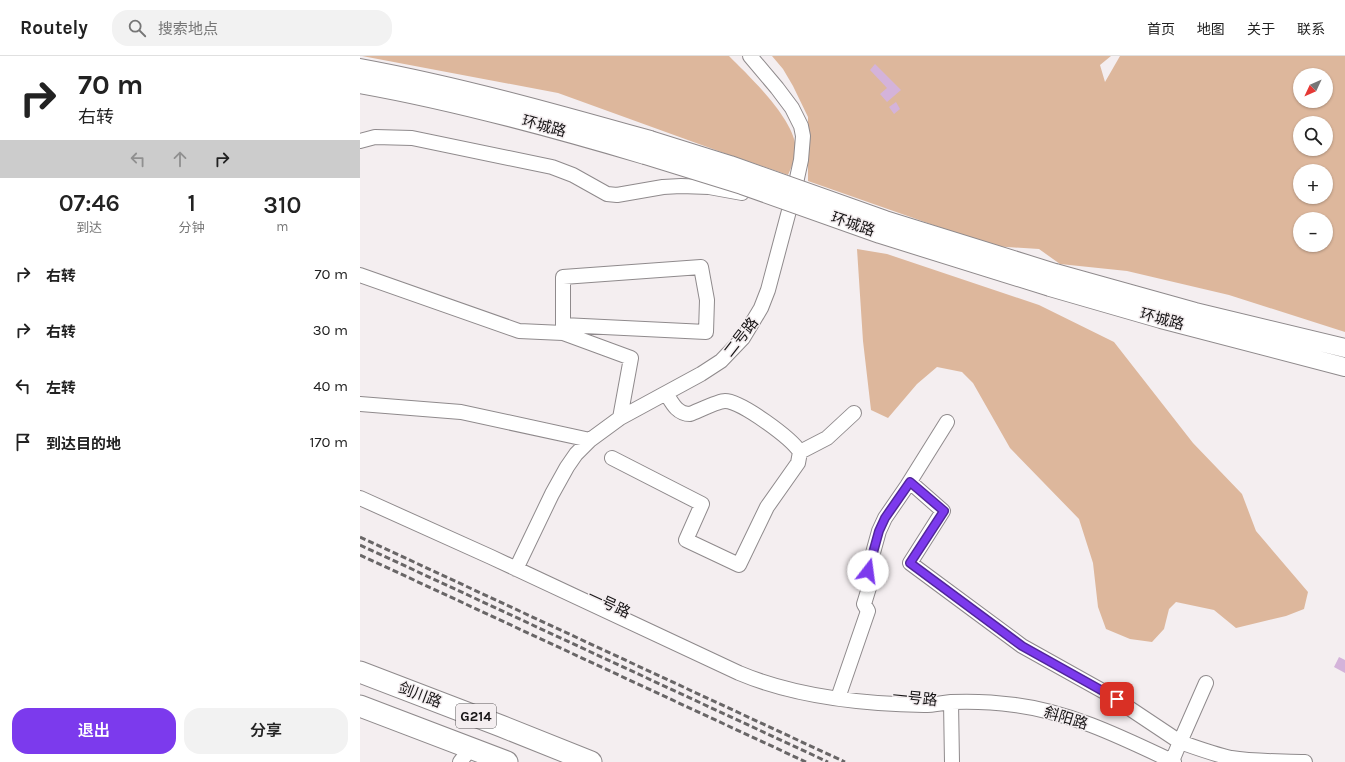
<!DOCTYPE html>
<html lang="zh">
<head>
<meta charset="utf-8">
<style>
	:root { --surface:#fff; --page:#f2f2f2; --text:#222; --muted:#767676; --line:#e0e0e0; --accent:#7c3aed }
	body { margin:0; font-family:Karla,"Noto Sans SC",sans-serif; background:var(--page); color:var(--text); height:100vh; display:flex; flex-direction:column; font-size:15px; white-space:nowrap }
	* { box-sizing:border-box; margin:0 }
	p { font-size:13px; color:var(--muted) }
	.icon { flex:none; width:22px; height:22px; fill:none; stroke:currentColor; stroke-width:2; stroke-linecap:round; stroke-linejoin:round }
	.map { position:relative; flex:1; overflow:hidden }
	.panel { display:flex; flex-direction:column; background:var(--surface); width:360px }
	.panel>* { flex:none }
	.hud { background:#fff; color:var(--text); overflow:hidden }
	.needle { width:26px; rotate:226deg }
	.buttons { position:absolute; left:933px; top:12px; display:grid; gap:8px }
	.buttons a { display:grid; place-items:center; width:40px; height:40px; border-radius:50%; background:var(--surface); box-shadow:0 1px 3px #0004; font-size:20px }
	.pin { position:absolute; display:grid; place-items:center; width:34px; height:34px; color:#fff; margin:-17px; border-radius:8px; box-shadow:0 2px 6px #0006 }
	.me { position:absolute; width:44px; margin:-22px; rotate:15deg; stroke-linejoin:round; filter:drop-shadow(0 0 3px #0008) }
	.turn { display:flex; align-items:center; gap:14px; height:84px; padding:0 12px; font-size:18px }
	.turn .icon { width:52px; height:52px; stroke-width:2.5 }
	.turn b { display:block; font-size:28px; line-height:34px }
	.lanes { display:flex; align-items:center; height:38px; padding:0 12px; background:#0003; justify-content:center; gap:20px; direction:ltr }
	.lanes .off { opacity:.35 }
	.eta { display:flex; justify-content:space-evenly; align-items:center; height:68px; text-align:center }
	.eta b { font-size:24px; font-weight:600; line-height:28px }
	.button { display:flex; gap:8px; margin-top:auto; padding:8px 12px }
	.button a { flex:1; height:46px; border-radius:16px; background:var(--accent); color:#fff; font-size:16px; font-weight:600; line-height:46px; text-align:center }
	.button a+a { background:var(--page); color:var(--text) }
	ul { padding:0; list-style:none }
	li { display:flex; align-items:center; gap:12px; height:56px; padding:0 12px }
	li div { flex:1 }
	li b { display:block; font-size:15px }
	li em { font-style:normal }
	header { display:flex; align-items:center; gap:24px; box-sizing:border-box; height:56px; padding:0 20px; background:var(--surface); border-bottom:1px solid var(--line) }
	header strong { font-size:19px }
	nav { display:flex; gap:22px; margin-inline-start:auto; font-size:14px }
	.search { width:280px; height:36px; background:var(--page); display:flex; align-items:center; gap:10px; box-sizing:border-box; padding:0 14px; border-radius:16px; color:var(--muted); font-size:15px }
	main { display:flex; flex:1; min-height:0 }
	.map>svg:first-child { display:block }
	.green { fill:#ddb79c; fill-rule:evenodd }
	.building { fill:#d4b3da }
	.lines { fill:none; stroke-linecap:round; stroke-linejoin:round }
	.minor-casing { stroke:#8f8a8c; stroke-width:16 }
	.major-casing { stroke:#8f8a8c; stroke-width:20 }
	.highway-casing { stroke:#8f8a8c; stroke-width:23 }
	.minor { stroke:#fff; stroke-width:14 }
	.major { stroke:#fff; stroke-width:18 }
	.highway { stroke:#fff; stroke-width:21 }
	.rail { stroke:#696667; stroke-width:3; stroke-dasharray:6 3; stroke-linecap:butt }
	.major-bridge-casing { stroke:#8f8a8c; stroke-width:20; stroke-linecap:butt }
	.major-bridge { stroke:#fff; stroke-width:18 }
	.route-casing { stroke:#51269a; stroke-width:10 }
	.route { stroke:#7c3aed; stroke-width:7 }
	.labels { text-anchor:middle; stroke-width:3; stroke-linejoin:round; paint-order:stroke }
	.shield { fill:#f4eef0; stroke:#595557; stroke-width:1 }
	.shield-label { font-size:14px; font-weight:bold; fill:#161415 }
	.street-label { font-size:15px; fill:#161415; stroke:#f4eef0 }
</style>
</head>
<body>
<header>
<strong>Routely</strong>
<div class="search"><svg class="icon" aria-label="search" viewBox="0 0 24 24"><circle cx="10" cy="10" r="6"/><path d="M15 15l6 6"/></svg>搜索地点</div>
<nav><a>首页</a><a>地图</a><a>关于</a><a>联系</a></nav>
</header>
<main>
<section class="panel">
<div class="hud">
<div class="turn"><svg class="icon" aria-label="right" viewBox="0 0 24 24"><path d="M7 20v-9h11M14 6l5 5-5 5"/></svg><div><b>70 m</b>右转</div></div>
<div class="lanes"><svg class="icon off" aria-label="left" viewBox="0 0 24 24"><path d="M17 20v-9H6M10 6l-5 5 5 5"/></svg><svg class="icon off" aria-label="ahead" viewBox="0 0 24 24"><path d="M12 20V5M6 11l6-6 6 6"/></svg><svg class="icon" aria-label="right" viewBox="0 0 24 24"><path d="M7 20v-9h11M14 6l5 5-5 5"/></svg></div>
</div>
<div class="eta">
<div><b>07:46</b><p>到达</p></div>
<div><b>1</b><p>分钟</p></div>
<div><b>310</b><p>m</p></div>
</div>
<ul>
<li><svg class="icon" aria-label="right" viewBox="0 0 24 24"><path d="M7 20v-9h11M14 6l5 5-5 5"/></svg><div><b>右转</b></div><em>70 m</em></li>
<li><svg class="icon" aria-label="right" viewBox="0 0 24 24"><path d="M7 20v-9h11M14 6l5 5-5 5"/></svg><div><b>右转</b></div><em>30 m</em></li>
<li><svg class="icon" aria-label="left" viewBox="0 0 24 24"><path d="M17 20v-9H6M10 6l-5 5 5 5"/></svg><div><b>左转</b></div><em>40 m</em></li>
<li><svg class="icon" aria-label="arrive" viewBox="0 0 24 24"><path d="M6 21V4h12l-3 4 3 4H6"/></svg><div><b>到达目的地</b></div><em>170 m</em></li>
</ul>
<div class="button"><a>退出</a><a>分享</a></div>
</section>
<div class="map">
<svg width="985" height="706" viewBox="0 0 985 706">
	<rect width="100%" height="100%" fill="#f4eef0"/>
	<path class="green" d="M2,0H369C389,20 437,65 436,95C436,102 431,112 428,119L361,96L198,37Z
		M412,0H751L740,9L745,26L760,0H985V276L869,239L767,215L700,208L679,193L633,190L448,125V61L433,30L423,13ZM940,19H966V45H940ZM940,67H966V93H940ZM940,115H966V141H940ZM940,163H966V189H940Z
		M497,193L527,198L679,249L754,286L833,387L882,438L896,475L948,536L944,553L926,560L876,572L854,554L816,546L809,553L804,573L792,586L770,583L746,573L738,551L733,507L719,463L650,392L613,327L602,316L577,311L557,328L528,362L511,354L503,285Z"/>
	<path class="building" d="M515,8L541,34L527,46L520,38L527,32L510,14Z
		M536,46L540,53L534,58L529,51Z
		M979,601L985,604V617L974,611Z"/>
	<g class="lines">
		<defs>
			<path id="minor" d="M0,85L15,81L52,82L192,111L213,119L247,138L257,139L303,131L321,130L349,131L382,137
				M0,219L159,275L203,277
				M203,269L346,276L347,244L341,211L203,221V277L271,302L260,362
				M0,348L101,356L230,384
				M440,396L467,382L494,357
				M252,402L342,448L326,484L379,509L407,451L438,407L440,396C431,382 381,345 365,345C358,345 338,355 330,358C317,358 312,347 306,337
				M550,426L583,455L550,507L662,590L748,638L820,686L846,627
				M0,442L131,501L379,617C436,641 502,648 564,649C573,649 582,647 591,646C612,645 633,646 655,649C711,656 763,682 814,706
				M156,513L192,438L207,411L216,398L230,384L260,362L341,318L361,305L383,282L401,252L408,234L434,136L441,104L443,80L441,70L432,52L417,32L390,0
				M478,642L508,555L504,548L512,522L508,515L519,475L525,462L547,430L587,366
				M591,646L592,706
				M812,705L820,686C837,692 853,698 871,702C895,706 921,705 945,706
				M100,706L111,692"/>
			<path id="major" d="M0,12C98,30 194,57 290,84
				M0,28C96,45 191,71 285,99
				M695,217L835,256L985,292
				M690,231L801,263L985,311"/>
			<path id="highway" d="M0,616L141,670L231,706
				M0,650L147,706"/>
		</defs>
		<use href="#minor" class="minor-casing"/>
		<use href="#major" class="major-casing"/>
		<use href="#highway" class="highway-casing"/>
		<use href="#minor" class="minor"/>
		<use href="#major" class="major"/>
		<use href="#highway" class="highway"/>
		<path class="rail" d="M0,481L485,706
			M0,489L468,706
			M0,499L446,706"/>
		<defs>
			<path id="major-bridge" d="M290,84L370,109L525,164L695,217
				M285,99L382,129L520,178L690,231"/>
		</defs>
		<use href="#major-bridge" class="major-bridge-casing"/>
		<use href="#major-bridge" class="major-bridge"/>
	</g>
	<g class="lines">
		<defs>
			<path id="route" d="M508,515L519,475L525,462L550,426L584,455L550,507L662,590L757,643"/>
		</defs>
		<use href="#route" class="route-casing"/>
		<use href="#route" class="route"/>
	</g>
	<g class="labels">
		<rect class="shield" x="96" y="648" width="40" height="24" rx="3"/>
		<g class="shield-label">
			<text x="116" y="665">G214</text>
		</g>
		<g class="street-label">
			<text transform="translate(184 70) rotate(15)" y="5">环城路</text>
			<text transform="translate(493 168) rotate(19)" y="5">环城路</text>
			<text transform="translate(802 263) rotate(15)" y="5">环城路</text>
			<text transform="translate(381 281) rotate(-52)" y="5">二号路</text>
			<text transform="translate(249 548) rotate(25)" y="5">一号路</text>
			<text transform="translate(60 639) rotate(21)" y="5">剑川路</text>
			<text transform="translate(555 642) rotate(6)" y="5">一号路</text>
			<text transform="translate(706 662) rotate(17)" y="5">斜阳路</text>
		</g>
	</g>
</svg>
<div class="buttons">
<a><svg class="needle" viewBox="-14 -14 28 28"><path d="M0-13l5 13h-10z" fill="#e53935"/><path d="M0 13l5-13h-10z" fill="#767676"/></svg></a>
<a><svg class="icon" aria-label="search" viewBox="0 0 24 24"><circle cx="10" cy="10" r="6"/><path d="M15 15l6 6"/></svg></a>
<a>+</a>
<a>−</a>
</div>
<div class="pin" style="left:757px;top:643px;background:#d93025"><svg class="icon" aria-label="arrive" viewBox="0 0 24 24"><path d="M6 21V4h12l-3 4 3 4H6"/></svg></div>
<svg class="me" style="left:508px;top:515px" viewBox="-20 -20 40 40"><circle r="19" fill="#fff"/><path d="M0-13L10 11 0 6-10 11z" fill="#7c3aed"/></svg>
</div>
</main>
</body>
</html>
